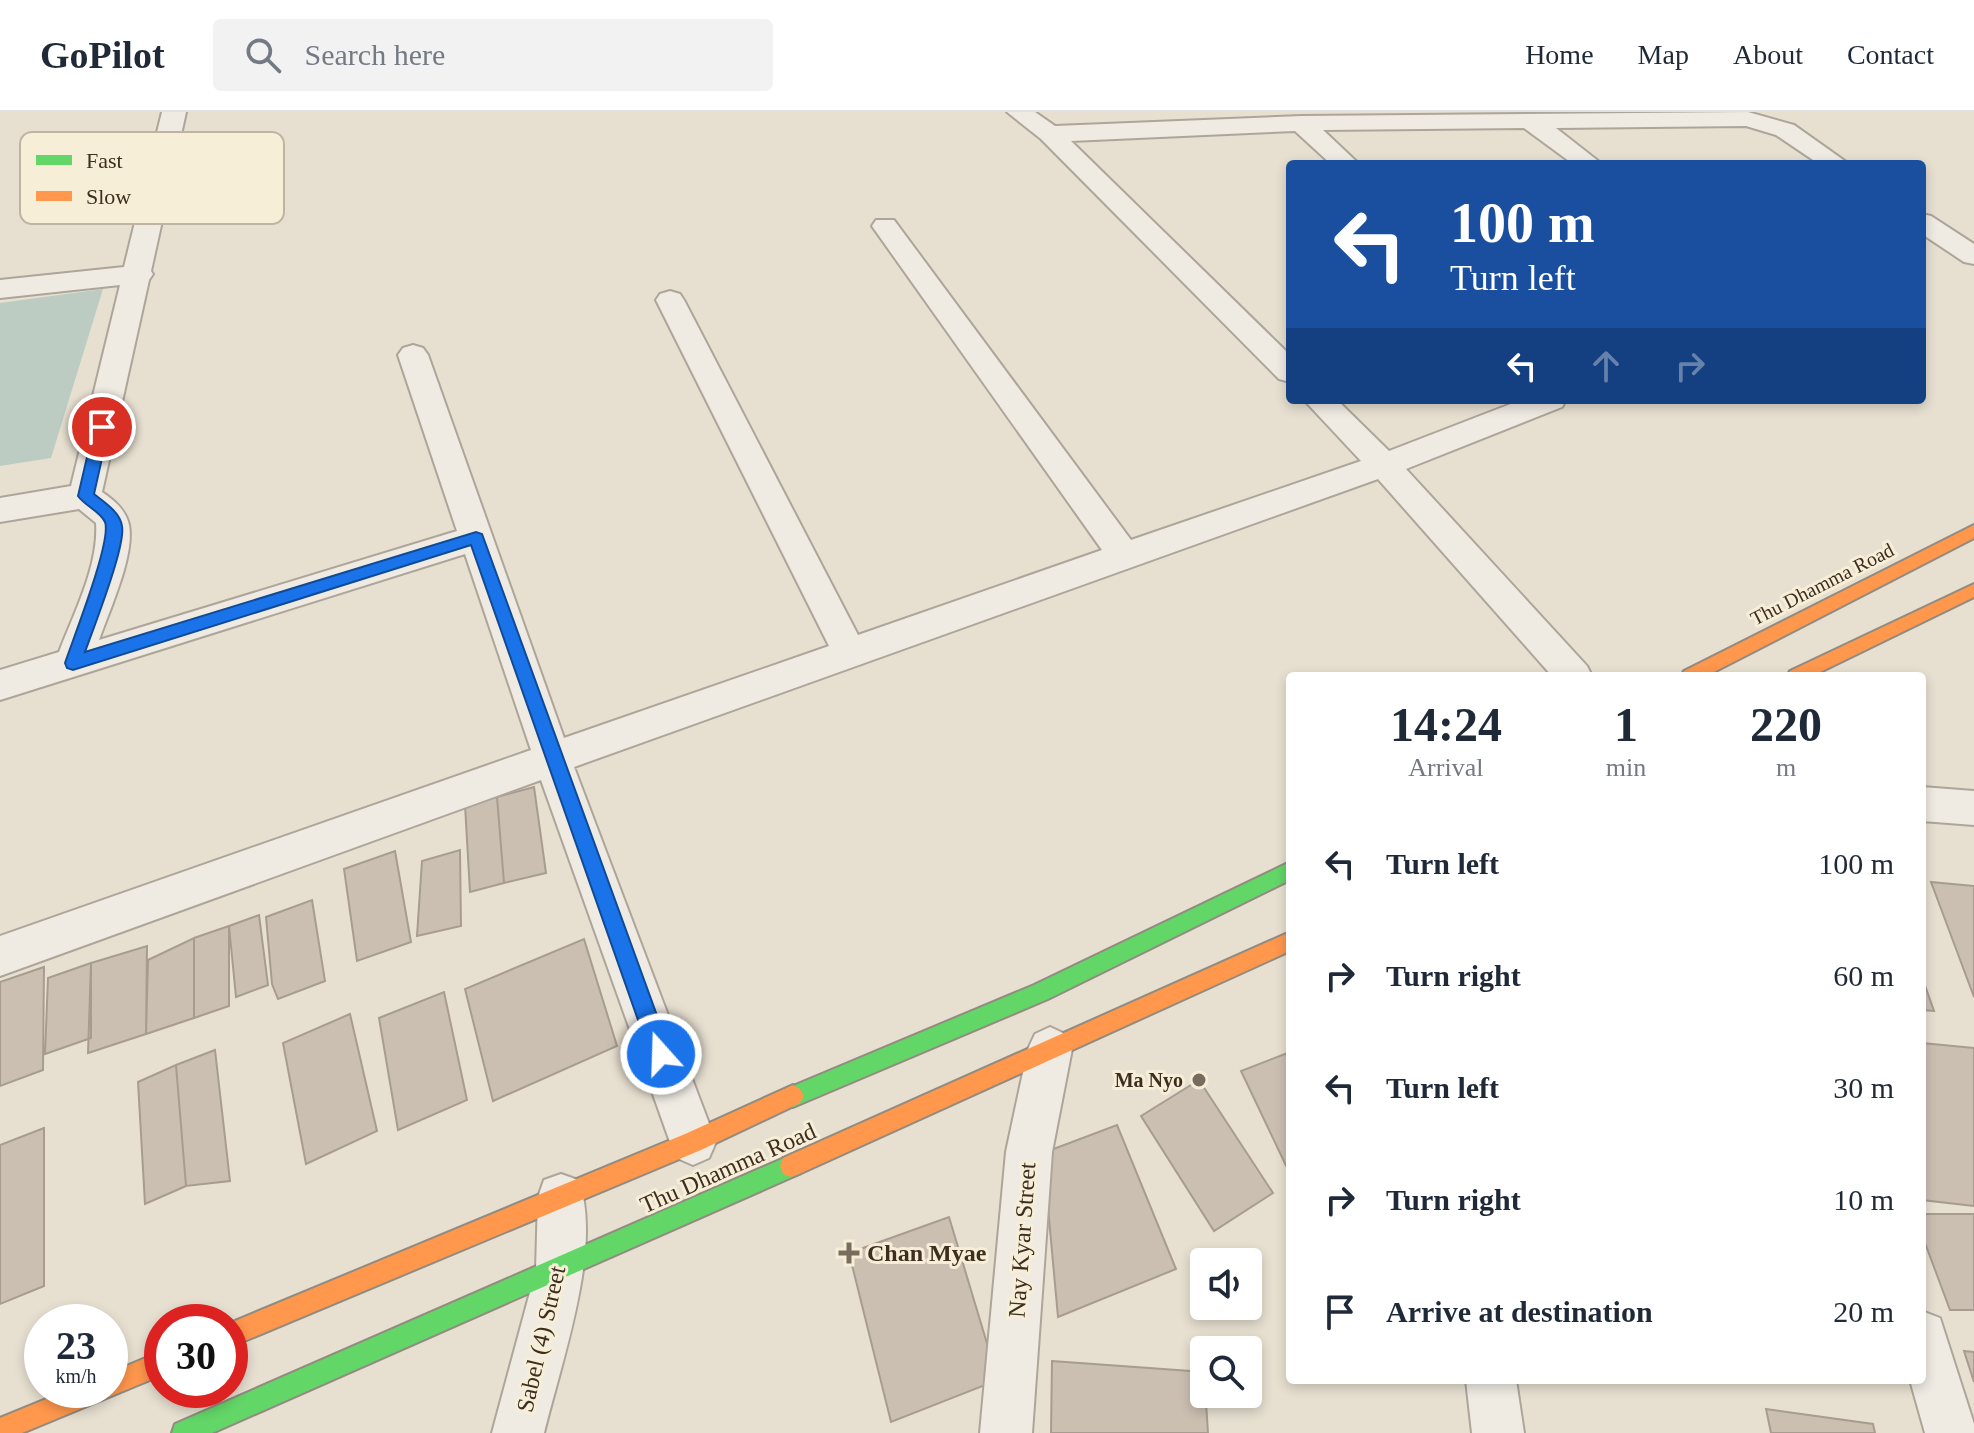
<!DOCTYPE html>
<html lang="en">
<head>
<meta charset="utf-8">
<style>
	:root { --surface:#fff; --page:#f2f2f3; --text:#1f2937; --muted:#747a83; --line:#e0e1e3 }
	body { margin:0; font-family:Georgia,serif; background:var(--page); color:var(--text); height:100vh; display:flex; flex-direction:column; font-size:30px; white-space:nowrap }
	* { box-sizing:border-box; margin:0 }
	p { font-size:26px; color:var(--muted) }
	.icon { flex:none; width:44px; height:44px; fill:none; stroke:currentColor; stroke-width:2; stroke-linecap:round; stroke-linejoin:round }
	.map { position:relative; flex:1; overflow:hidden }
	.panel { position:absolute; left:1286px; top:560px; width:640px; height:712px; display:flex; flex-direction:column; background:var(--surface); border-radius:8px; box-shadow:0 4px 12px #0003 }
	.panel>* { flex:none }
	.top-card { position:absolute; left:1286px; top:48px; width:640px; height:244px; border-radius:8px; box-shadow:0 4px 12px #0003; background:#1a4fa0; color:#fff; overflow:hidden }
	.tools { position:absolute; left:1190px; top:1136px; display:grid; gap:16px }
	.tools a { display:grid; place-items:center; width:72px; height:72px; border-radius:8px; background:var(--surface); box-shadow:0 4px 12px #0003; font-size:40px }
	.speed { position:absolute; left:24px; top:1192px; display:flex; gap:16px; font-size:40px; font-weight:700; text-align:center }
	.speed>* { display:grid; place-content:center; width:104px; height:104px; border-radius:50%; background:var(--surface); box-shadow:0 4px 12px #0003; line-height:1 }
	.speed small { font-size:20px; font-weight:400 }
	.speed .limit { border:12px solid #d22; background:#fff; color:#111 }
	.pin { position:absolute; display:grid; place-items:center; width:68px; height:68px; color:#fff; margin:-34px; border:4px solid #fff; border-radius:50%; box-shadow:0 2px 8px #0007 }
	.me { position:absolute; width:88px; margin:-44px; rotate:340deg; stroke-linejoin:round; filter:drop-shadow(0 0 6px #0008) }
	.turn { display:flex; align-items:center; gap:28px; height:168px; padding:0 32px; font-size:36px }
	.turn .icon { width:104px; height:104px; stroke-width:2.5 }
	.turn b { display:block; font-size:56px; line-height:68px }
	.lanes { display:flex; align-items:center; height:76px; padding:0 32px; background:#0003; justify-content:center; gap:40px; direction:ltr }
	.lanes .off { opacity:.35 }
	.eta { display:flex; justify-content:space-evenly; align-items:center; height:136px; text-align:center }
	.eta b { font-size:48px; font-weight:800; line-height:56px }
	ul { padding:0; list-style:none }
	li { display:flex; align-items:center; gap:24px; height:112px; padding:0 32px }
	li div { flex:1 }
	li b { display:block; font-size:30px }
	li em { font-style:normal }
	header { display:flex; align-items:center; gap:48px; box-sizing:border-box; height:112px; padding:0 40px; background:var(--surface); border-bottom:2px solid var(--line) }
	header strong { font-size:38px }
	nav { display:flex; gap:44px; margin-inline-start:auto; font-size:28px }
	.search { width:560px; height:72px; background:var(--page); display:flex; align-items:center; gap:20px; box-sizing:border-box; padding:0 28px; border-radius:8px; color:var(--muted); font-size:30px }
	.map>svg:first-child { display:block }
	.water { fill:#bcccc2 }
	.building { fill:#cbbfb2; stroke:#a89c90; stroke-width:2 }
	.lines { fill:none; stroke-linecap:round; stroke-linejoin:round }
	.street-casing { stroke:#ada599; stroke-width:4 }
	.fast-casing { stroke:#928b80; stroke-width:4 }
	.slow-casing { stroke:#928b80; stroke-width:4 }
	.street { fill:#efebe3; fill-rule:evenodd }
	.fast { fill:#63d668; fill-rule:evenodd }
	.slow { fill:#ff974d; fill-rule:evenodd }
	.route { fill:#1a73e8; stroke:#114b97; stroke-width:2 }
	.poi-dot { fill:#786c5e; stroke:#f7eed8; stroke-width:3 }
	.labels { text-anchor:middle; stroke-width:6; stroke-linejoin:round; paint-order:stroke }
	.street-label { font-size:20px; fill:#3d2e20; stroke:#f7eed8 }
	.poi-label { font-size:20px; font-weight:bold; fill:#3d2e20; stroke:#f7eed8; text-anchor:end }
	.near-street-label { font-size:24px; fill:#3d2e20; stroke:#f7eed8 }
	.near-poi-label { font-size:24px; font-weight:bold; fill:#3d2e20; stroke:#f7eed8; text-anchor:start }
	.key { fill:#f7eed8; stroke:#bfb4a1; stroke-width:2 }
	.key-label { font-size:22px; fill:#3d2e20 }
</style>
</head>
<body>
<header>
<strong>GoPilot</strong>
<div class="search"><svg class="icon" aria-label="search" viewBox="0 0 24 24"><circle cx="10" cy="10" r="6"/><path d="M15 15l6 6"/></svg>Search here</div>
<nav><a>Home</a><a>Map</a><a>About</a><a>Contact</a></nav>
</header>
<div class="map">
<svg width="1974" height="1321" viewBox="0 0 1974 1321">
	<rect width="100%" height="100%" fill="#e7e0d1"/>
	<path class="water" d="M103,177L51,346L0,354V191Z"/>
	<path class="building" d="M534,675L546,761L504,771L497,685Z
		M497,685L504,771L470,780L465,693Z
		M460,738L461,814L417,824L422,749Z
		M395,739L411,830L357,849L344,757Z
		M1931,770L1974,774V885Z
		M312,788L325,869L278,887L272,872L266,805Z
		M259,803L268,873L236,885L229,814Z
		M229,814V894L194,906V826Z
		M194,826V906L146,922L148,848Z
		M584,827L617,934L493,989L465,877Z
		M147,834L146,922L88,941L91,851Z
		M91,851V926L45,942L48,866Z
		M44,855L43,958L0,974V870Z
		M1922,865L1934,899L1922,898Z
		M444,880L467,988L398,1018L379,906Z
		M350,902L377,1019L306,1052L283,931Z
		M1922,931L1974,936V1094L1922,1088Z
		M215,938L230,1069L186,1074L176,953Z
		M1290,940V1062L1241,959Z
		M176,953L186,1074L145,1092L138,970Z
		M1199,968L1273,1081L1214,1119L1141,1004Z
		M1117,1013L1176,1157L1058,1205L1043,1041Z
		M44,1016V1174L0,1192V1033Z
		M1922,1102H1974V1198H1950L1922,1123Z
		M949,1105L998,1268L891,1310L849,1141Z
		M1964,1239L1974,1240V1270Z
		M1052,1249L1204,1260L1208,1321H1051Z
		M1766,1297L1873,1312L1875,1321H1771Z"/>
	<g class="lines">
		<defs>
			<path id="street" d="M162,0H186L151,159L153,162L149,168L102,380C114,388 126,398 129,413C135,443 109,499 99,528L457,419L398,243L403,236L413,233L423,236L428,243L564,626L829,534L656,188L660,182L670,179L680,182L684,188L858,523L1102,438L872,114L876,108H894L1131,428L1361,349L1304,288H1337L1389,339L1521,288H1566L1562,295L1406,357L1587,554L1592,564H1552L1378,367L574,655L716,1030L709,1046L693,1053L677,1046L670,1030L541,668L0,864V824L531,638L465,442L0,588V558L59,540C74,501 99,453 96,411L79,397L0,410V386L71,374L120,173L0,186V168L124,155Z
				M1007,0H1035L1055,14L1301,4L1748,0L1794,13L1849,52H1819L1776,23L1746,14L1556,16L1602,52H1573L1524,16L1323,18L1359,52H1331L1295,19L1071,29L1290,243V270L1279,267L1041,27Z
				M1922,102L1931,104L1974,132V152L1964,150L1922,122Z
				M1922,675L1974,679V713L1922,709Z
				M1050,915L1065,922L1072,937L1052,1040L1032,1321H980L1006,1040L1028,937L1035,922Z
				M561,1062L578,1068C604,1132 560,1254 544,1321H492L536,1158L538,1085L544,1068Z
				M1922,1199L1940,1206L1974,1312V1321H1925L1910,1268H1922Z
				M1466,1268H1516L1524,1321H1472Z"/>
			<path id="fast" d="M1290,750V768L1048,887L793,995L786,991L782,984L786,977L1034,873Z
				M791,1043L799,1046L802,1054L799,1062L212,1321H172L175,1312Z"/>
			<path id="slow" d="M1974,413V426L1706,564H1681L1684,559Z
				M1974,472V485L1812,564H1787L1790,559Z
				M1290,820V839L799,1062L791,1065L783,1062L780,1054L783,1046Z
				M793,973L800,977L804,984L800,991L701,1038L230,1235V1211L685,1022Z
				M162,1239V1263L22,1321H0V1306L68,1278H110V1261Z"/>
		</defs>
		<use href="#street" class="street-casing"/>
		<use href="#fast" class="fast-casing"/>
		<use href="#slow" class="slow-casing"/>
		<use href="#street" class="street"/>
		<use href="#fast" class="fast"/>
		<use href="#slow" class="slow"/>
	</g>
	<path class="route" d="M102,309L109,315L94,382C104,390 120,400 122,414C126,434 93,517 85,540L476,420L482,422L671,942L668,949L661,952L653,949L650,942L471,433L73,558L67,556L65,551C73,527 112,429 105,410C100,399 85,394 78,384L94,315Z"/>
	<g class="poi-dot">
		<circle cx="1199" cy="968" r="8"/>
		<path d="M845 1129h8v8h8v8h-8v8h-8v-8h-8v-8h8z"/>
	</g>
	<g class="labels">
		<g class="street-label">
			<text transform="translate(1822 472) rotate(-27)" y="7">Thu Dhamma Road</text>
		</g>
		<g class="poi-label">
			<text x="1183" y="975">Ma Nyo</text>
		</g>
		<g class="near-street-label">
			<text transform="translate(728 1056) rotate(-24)" y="8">Thu Dhamma Road</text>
			<text transform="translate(1022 1128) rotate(-86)" y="8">Nay Kyar Street</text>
			<text transform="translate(541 1227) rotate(-77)" y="8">Sabel (4) Street</text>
		</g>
		<g class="near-poi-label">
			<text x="867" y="1149">Chan Myae</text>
		</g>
	</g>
	<rect x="20" y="20" width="264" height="92" rx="12" class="key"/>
	<rect x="36" y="43" width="36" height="10" fill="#63d668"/>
	<rect x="36" y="79" width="36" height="10" fill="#ff974d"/>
	<g class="key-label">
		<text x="86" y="56">Fast</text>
		<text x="86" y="92">Slow</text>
	</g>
</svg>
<div class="tools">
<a><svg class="icon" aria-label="sound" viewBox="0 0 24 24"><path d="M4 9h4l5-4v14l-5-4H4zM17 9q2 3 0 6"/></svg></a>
<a><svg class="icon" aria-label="search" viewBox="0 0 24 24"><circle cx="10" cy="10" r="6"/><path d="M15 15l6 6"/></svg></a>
</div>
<div class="speed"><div>23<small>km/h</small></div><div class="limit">30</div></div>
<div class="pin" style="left:102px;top:315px;background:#d93025"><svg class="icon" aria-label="arrive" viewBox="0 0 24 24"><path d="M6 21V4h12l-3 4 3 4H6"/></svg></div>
<svg class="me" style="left:661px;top:942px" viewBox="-20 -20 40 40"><circle r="17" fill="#1a73e8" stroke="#fff" stroke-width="3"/><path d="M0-11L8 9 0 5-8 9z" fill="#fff"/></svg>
<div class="top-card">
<div class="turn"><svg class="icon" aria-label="left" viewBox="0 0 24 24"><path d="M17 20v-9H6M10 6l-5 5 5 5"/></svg><div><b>100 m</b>Turn left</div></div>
<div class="lanes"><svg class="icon" aria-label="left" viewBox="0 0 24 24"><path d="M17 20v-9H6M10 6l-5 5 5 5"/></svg><svg class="icon off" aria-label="ahead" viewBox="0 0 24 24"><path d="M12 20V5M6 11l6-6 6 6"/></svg><svg class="icon off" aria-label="right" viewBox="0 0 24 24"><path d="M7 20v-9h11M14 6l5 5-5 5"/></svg></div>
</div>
<section class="panel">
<div class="eta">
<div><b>14:24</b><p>Arrival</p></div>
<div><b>1</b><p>min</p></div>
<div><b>220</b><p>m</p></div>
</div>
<ul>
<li><svg class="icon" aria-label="left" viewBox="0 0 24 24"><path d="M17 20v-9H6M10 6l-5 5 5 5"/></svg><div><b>Turn left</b></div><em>100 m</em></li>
<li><svg class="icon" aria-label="right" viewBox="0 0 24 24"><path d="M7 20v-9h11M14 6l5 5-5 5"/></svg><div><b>Turn right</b></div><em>60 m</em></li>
<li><svg class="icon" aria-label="left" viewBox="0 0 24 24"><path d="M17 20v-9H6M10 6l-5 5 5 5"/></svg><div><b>Turn left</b></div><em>30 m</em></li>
<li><svg class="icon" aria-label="right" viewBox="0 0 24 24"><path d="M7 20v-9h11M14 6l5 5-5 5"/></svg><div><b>Turn right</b></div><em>10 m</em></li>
<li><svg class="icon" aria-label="arrive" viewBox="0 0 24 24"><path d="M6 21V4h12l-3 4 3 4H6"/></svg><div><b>Arrive at destination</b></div><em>20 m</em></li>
</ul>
</section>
</div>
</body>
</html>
